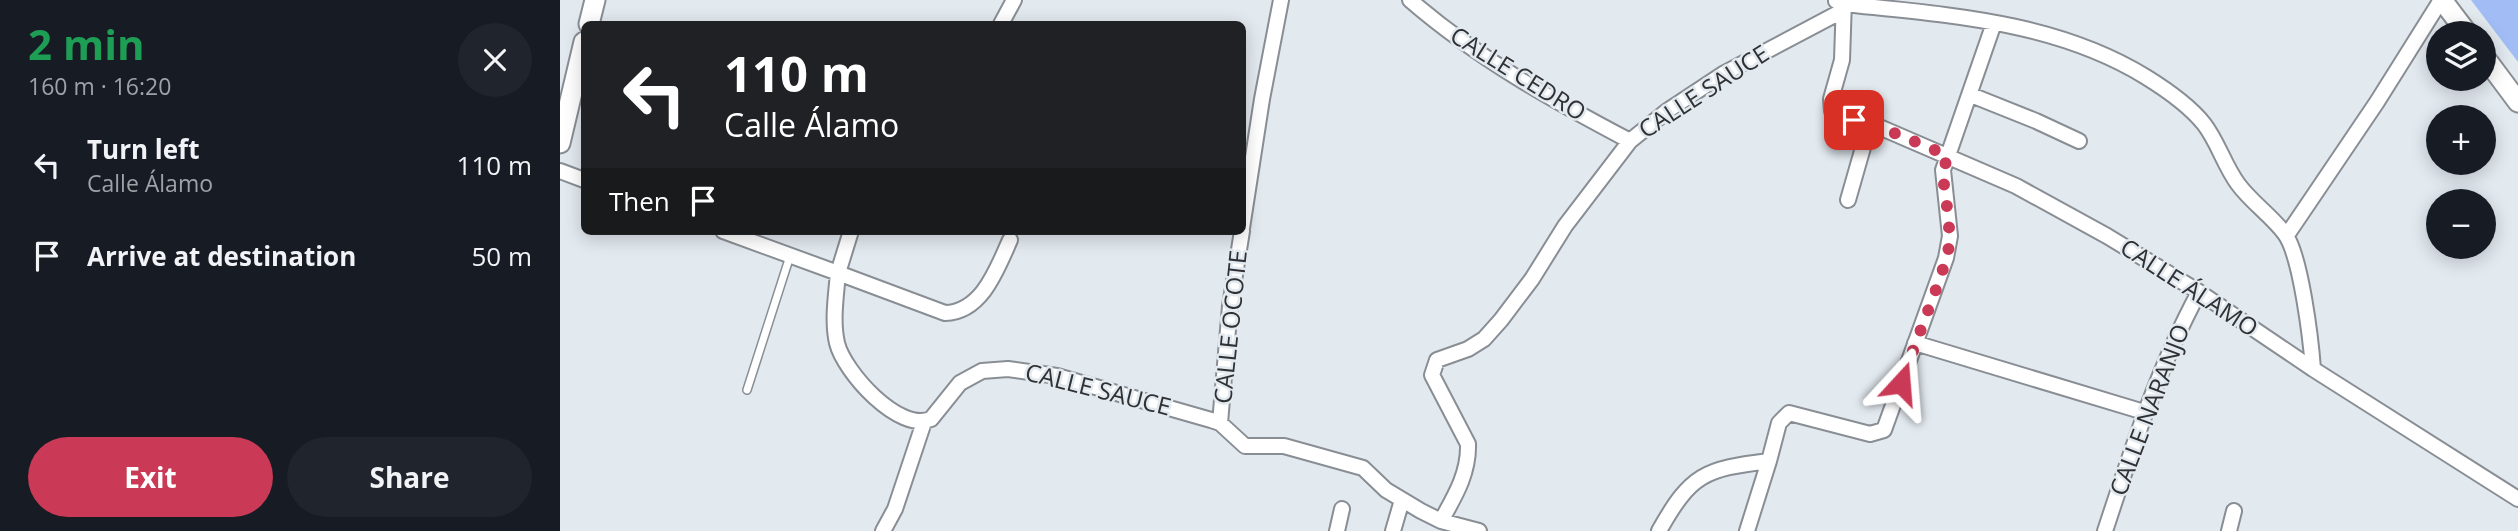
<!DOCTYPE html>
<html lang="en">
<head>
<meta charset="utf-8">
<style>
	:root { --surface:#171b24; --page:#20242c; --text:#f1f3f6; --muted:#9ea1a6; --accent:#ca3a56 }
	body { margin:0; font-family:"Open Sans",sans-serif; background:var(--page); color:var(--text); height:100vh; display:flex; flex-direction:column; font-size:26px; white-space:nowrap }
	* { box-sizing:border-box; margin:0 }
	p { font-size:23px; color:var(--muted) }
	.icon { flex:none; width:38px; height:38px; fill:none; stroke:currentColor; stroke-width:2; stroke-linecap:round; stroke-linejoin:round }
	.map { position:relative; flex:1; overflow:hidden }
	.details { display:flex; flex-direction:column; background:var(--surface); width:560px }
	.details>* { flex:none }
	.hud { position:absolute; left:21px; top:21px; width:665px; height:214px; border-radius:10px; box-shadow:0 4px 18px #0003; background:#202124; color:#fff; overflow:hidden }
	.tools { position:absolute; left:1866px; top:21px; display:grid; gap:14px }
	.tools a { display:grid; place-items:center; width:70px; height:70px; border-radius:50%; background:var(--surface); box-shadow:0 4px 18px #0003; font-size:35px }
	.pin { position:absolute; display:grid; place-items:center; width:60px; height:60px; color:#fff; margin:-30px; border-radius:14px; box-shadow:0 4px 10px #0006 }
	.me { position:absolute; width:77px; margin:-38px; rotate:19deg; stroke-linejoin:round; filter:drop-shadow(0 0 5px #0008) }
	.turn { display:flex; align-items:center; gap:24px; height:147px; padding:0 28px; font-size:32px }
	.turn .icon { width:91px; height:91px; stroke-width:2.5 }
	.turn b { display:block; font-size:49px; line-height:60px }
	.then { display:flex; align-items:center; height:66px; padding:0 28px; background:#0003; gap:14px; font-size:26px }
	.round { display:grid; place-items:center; flex:none; width:74px; height:74px; border-radius:37px; background:var(--page) }
	.headline { display:flex; align-items:center; justify-content:space-between; height:119px; padding:0 28px }
	h1 { font-size:42px; font-weight:700; line-height:52px; color:#1e9e55 }
	.button { display:flex; gap:14px; margin-top:auto; padding:14px 28px }
	.button a { flex:1; height:80px; border-radius:42px; background:var(--accent); color:#fff; font-size:28px; font-weight:700; line-height:80px; text-align:center }
	.button a+a { background:var(--page); color:var(--text) }
	ul { padding:0; list-style:none }
	li { display:flex; align-items:center; gap:21px; height:91px; padding:0 28px }
	li div { flex:1 }
	li b { display:block; font-size:26px }
	li em { font-style:normal }
	main { display:flex; flex:1; min-height:0 }
	.map>svg:first-child { display:block }
	.water { fill:#a2bdf5 }
	.lines { fill:none; stroke-linecap:round; stroke-linejoin:round }
	.service-casing { stroke:#898e95; stroke-width:10 }
	.minor-casing { stroke:#898e95; stroke-width:18 }
	.secondary-casing { stroke:#898e95; stroke-width:23 }
	.service { stroke:#fff; stroke-width:7 }
	.minor { stroke:#fff; stroke-width:14 }
	.secondary { stroke:#fff; stroke-width:19 }
	.route { stroke:#ca3a56; stroke-width:12; stroke-dasharray:0 21.6 }
	.labels { text-anchor:middle; stroke-width:5; stroke-linejoin:round; paint-order:stroke }
	.street-label { font-size:24px; fill:#2f3134; stroke:#e2e9ef }
</style>
</head>
<body>
<main>
<section class="details">
<div class="headline"><div><h1>2 min</h1><p>160 m · 16:20</p></div><a class="round"><svg class="icon" aria-label="close" viewBox="0 0 24 24"><path d="M6 6l12 12M18 6L6 18"/></svg></a></div>
<ul>
<li><svg class="icon" aria-label="left" viewBox="0 0 24 24"><path d="M17 20v-9H6M10 6l-5 5 5 5"/></svg><div><b>Turn left</b><p>Calle Álamo</p></div><em>110 m</em></li>
<li><svg class="icon" aria-label="arrive" viewBox="0 0 24 24"><path d="M6 21V4h12l-3 4 3 4H6"/></svg><div><b>Arrive at destination</b></div><em>50 m</em></li>
</ul>
<div class="button"><a>Exit</a><a>Share</a></div>
</section>
<div class="map">
<svg width="1958" height="531" viewBox="0 0 1958 531">
	<rect width="100%" height="100%" fill="#e2e9ef"/>
	<path class="water" d="M1911,0H1958V62Z"/>
	<g class="lines">
		<defs>
			<path id="service" d="M187,390L230,256"/>
			<path id="minor" d="M850,0C917,58 992,100 1070,141
				M1284,0L1282,60L1271,99L1272,111L1278,117L1310,123L1456,186L1547,236L1639,292L1753,369L1958,499
				M1276,1L1284,4C1387,15 1495,21 1586,77C1607,90 1629,105 1644,124C1658,142 1664,165 1678,184C1692,203 1712,216 1725,234C1741,256 1751,341 1753,369
				M441,24L454,0
				M1411,95L1476,121L1519,141
				M0,171L24,180
				M1288,200L1310,123
				M682,228L702,99L721,0
				M163,231L278,273C276,296 272,321 277,343C284,372 339,433 371,419L400,383L422,371L448,369L497,376L651,420L660,423L685,446H724L803,468L826,490L861,511L881,521L919,531
				M291,231L278,273L385,313C422,312 437,269 450,240
				M1727,235L1817,102L1881,0
				M1355,343L1584,412
				M660,423L670,306L682,231
				M881,521C895,496 909,473 908,444L872,375L877,360L908,349L924,339L941,320L972,279L1005,226L1070,141L1107,111L1163,74L1284,10
				M323,531L335,509L364,422
				M777,531L782,509
				M833,531L842,500
				M1099,531C1131,474 1144,469 1209,461L1219,423L1229,413L1310,434L1324,430L1386,258L1390,236L1383,170L1434,23
				M1187,531L1209,461
				M1545,531C1572,449 1598,368 1639,292
				M1669,531L1674,511"/>
			<path id="secondary" d="M1882,0L1907,33
				M29,24L35,0
				M1923,55L1958,102
				M0,143L24,42"/>
		</defs>
		<use href="#service" class="service-casing"/>
		<use href="#minor" class="minor-casing"/>
		<use href="#secondary" class="secondary-casing"/>
		<use href="#service" class="service"/>
		<use href="#minor" class="minor"/>
		<use href="#secondary" class="secondary"/>
	</g>
	<g class="lines">
		<path class="route" d="M1294,120L1310,123L1387,155L1383,177L1389,222V247L1381,276L1341,383"/>
	</g>
	<g class="labels">
		<g class="street-label">
			<text transform="translate(958 74) rotate(32)" y="8">CALLE CEDRO</text>
			<text transform="translate(1144 92) rotate(-33)" y="8">CALLE SAUCE</text>
			<text transform="translate(1629 288) rotate(33)" y="8">CALLE ÁLAMO</text>
			<text transform="translate(671 327) rotate(-84)" y="8">CALLE OCOTE</text>
			<text transform="translate(538 390) rotate(14)" y="8">CALLE SAUCE</text>
			<text transform="translate(1590 410) rotate(-69)" y="8">CALLE NARANJO</text>
		</g>
	</g>
</svg>
<div class="tools">
<a><svg class="icon" aria-label="layers" viewBox="0 0 24 24"><path d="M12 4l9 5-9 5-9-5zM3 14l9 5 9-5"/></svg></a>
<a>+</a>
<a>−</a>
</div>
<div class="pin" style="left:1294px;top:120px;background:#d93025"><svg class="icon" aria-label="arrive" viewBox="0 0 24 24"><path d="M6 21V4h12l-3 4 3 4H6"/></svg></div>
<svg class="me" style="left:1341px;top:383px" viewBox="-20 -20 40 40"><path d="M0-17L14 15 0 8-14 15z" fill="#ca3a56" stroke="#fff" stroke-width="4"/></svg>
<div class="hud">
<div class="turn"><svg class="icon" aria-label="left" viewBox="0 0 24 24"><path d="M17 20v-9H6M10 6l-5 5 5 5"/></svg><div><b>110 m</b>Calle Álamo</div></div>
<div class="then">Then<svg class="icon" aria-label="arrive" viewBox="0 0 24 24"><path d="M6 21V4h12l-3 4 3 4H6"/></svg></div>
</div>
</div>
</main>
</body>
</html>
